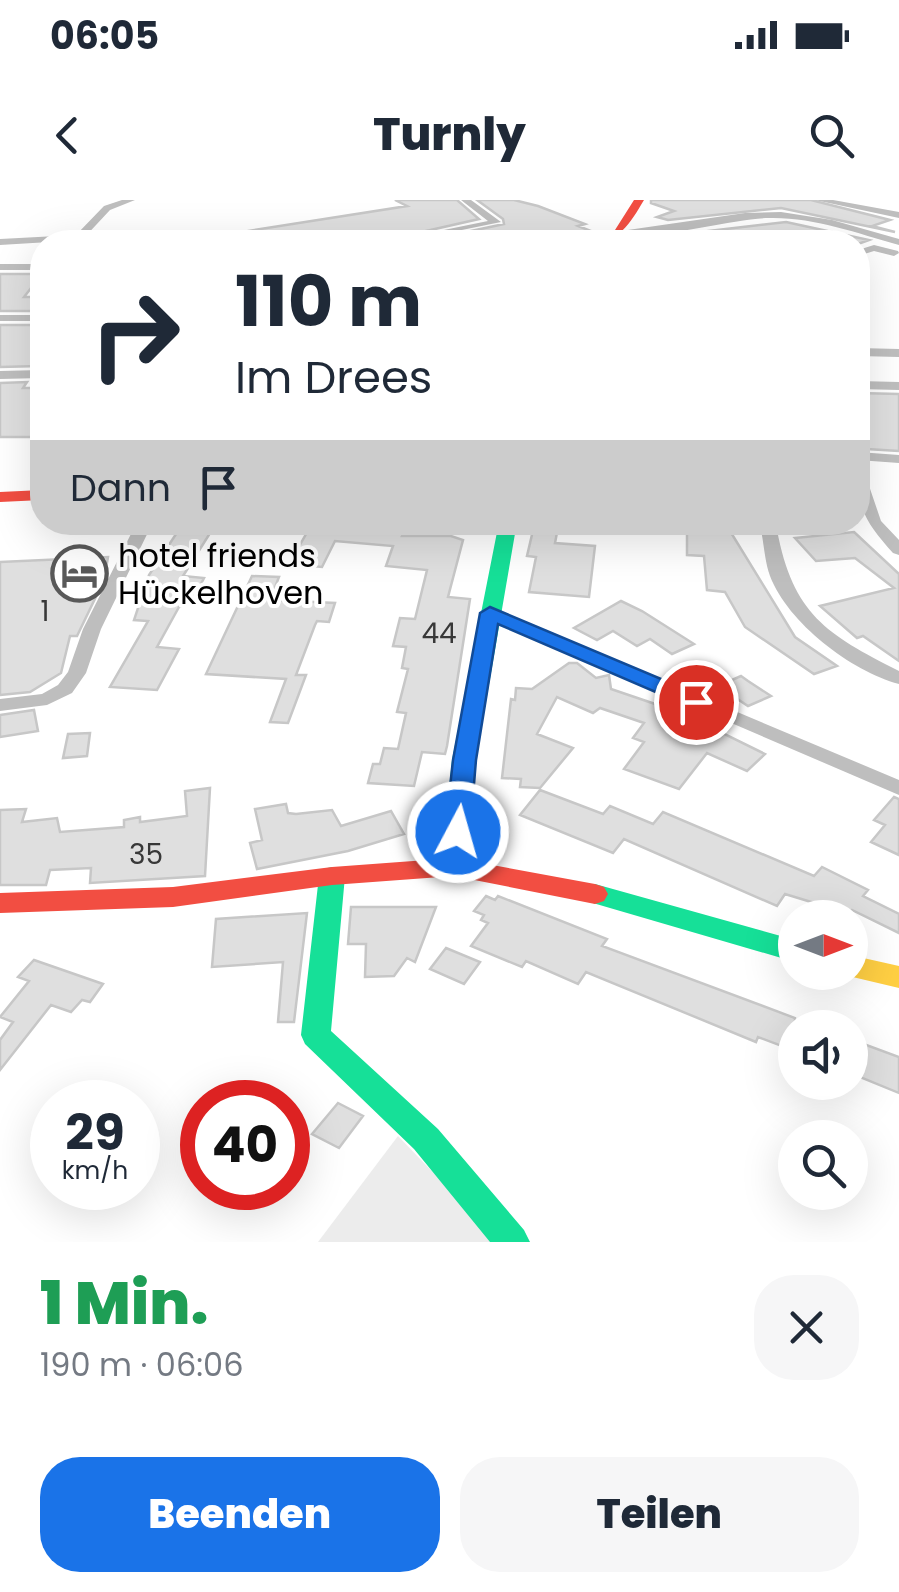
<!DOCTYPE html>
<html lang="de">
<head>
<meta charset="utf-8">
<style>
	:root { --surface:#fff; --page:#f6f6f7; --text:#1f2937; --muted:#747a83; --accent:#1a73e8 }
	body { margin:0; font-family:Poppins,sans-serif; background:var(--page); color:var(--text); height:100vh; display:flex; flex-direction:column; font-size:38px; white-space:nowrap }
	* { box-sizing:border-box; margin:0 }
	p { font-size:32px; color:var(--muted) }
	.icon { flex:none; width:55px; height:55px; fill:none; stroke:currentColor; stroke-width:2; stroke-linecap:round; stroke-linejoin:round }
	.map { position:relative; height:1042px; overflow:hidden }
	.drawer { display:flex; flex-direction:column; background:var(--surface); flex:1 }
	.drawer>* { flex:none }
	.guide { position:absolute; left:30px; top:30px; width:840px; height:305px; border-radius:40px; box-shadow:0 10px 40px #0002; background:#fff; color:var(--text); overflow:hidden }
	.needle { width:65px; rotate:90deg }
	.fabs { position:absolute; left:778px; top:700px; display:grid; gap:20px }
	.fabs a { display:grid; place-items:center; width:90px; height:90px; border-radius:50%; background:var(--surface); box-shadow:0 10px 40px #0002; font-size:50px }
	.speed { position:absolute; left:30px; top:880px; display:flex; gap:20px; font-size:50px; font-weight:700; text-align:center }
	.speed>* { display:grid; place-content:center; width:130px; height:130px; border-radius:50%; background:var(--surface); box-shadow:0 10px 40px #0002; line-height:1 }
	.speed small { font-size:25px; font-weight:400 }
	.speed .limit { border:15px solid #d22; background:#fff; color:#111 }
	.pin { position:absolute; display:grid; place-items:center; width:85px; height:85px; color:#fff; margin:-42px; border:5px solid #fff; border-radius:50%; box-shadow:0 2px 10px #0007 }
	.me { position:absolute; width:110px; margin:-55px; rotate:6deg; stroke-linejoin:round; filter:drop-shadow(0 0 8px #0008) }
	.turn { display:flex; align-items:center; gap:35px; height:210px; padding:0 40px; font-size:45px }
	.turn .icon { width:130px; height:130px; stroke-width:2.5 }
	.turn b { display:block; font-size:70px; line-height:85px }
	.then { display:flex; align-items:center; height:95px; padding:0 40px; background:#0003; gap:20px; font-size:38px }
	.round { display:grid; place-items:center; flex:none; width:105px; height:105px; border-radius:40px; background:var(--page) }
	.summary { display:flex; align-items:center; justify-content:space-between; height:170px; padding:0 40px }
	h1 { font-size:60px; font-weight:800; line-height:75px; color:#1e9e55 }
	.button { display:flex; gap:20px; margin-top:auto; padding:20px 40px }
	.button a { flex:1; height:115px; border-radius:40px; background:var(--accent); color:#fff; font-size:40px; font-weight:800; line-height:115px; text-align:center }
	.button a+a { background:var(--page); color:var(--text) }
	.status { display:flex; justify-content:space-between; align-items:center; height:70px; padding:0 50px; background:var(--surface); direction:ltr }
	.status svg { height:28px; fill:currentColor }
	header { display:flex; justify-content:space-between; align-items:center; height:130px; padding:0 40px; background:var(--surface); font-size:45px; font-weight:800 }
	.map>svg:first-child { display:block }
	.green { fill:#ececec }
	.building { fill:#dfdfdf; stroke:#c7c7c7; stroke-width:2.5 }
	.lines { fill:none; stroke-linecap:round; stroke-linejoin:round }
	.street { fill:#bebebe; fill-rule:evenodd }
	.fast { fill:#16e098; fill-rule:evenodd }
	.slow { fill:#ffcf43; fill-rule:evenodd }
	.jam { fill:#f24e42; fill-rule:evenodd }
	.route { fill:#1a73e8; stroke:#114b97; stroke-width:2.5 }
	.labels { text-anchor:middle; stroke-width:8; stroke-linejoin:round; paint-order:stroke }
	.number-label { font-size:28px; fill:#383838 }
	.poi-label { font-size:32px; fill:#000; stroke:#fff; text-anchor:start }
</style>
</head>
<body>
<div class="status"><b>06:05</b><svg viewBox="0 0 49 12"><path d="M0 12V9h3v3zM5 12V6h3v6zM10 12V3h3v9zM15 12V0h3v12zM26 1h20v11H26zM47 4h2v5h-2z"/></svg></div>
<header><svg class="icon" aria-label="back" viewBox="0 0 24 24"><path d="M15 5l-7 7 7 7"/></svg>Turnly<svg class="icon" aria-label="search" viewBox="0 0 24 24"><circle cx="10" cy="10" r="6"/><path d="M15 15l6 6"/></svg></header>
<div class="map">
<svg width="899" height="1042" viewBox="0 0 899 1042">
	<rect width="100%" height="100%" fill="#fff"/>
	<path class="green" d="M398,936L500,1042H318Z"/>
	<path class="building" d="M395,0H457L479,19L382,41L381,36L342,42H243L242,32L407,6Z
		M477,0H514L538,6L585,24L578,26L596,33L582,42H419L504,24L503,19Z
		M651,0H811L890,20L872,26L895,32L781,8L668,20L657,17L674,11L651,3Z
		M786,22L869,40L858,44L732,42L700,32Z
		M0,74H42L24,97H42V111H0Z
		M0,125H42V161L39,166L0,167Z
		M27,182L23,188H42V237H0V183Z
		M858,193L899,194V251L867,249L866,240L858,239Z
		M184,322H217L183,376L204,378L191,403L179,407L157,447L179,449L157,490L110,487L148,421L134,420L149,375Z
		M535,322H559L555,343L595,346L589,397L529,392L536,357L527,356Z
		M319,323L407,325L402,336H451L463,340L448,397L470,399L447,546L445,554L422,552L414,586L368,583L373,564H380L384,548L398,549L406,513L397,512L408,469L402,468L406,447L393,446L400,418L415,419L427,370L386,366L393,346L335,341L322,367L289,364L309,329H316Z
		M687,328L730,331L795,437L837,466L814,474L745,427L725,392L707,390L704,356L687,355Z
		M854,332L899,374V461L863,436L857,438L820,406L894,388L855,358L816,361L795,338Z
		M108,357L104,380L77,436H70L61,473L30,492L0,495V362Z
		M252,376L279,377L270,400L335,403L329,422L317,421L315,425L296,475H306L288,523L270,522L286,479L206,474Z
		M621,401L642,411L694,444L672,454L650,439L637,446L613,431L597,440L574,428Z
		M569,463H577L596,478L609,475L611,489L661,506L659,509L710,527L765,554L747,571L707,553L679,589L624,569L644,542L633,538L644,523L600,508L593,513L557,497L537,534L573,548L540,588L520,587L521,579L502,578L511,499L515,500L516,488L532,489Z
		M741,476L748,481L771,496L748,506L718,486Z
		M34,510L38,531L0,537V515Z
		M90,533L87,556L63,558L68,534Z
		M210,588L205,676L90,683L91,668L50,670L46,685H0V610L26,609L22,622L57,618L60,632L124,627V620L140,617V622L187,616L185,591Z
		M540,590L603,614L610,606L653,624L663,612L814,676L822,667L868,690L863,696L899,714V733L852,710L844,718L821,705L785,694L777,706L624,639L613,653L520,615Z
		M894,597L899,599V655L871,642L885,625L874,620Z
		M286,604L288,613L296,614L332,610L341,626L391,611L404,634L348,651L257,669L250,643L262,640L255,609Z
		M486,696L495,700L498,696L607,739L602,746L795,818V851L758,837L756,842L586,772L578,784L526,761L522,767L471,746L488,723L481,720L484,715L474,711Z
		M351,707H436L415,762L407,758L394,776L365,777L366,744H348Z
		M307,713L294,822H278L283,762L212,767L216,719Z
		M446,748L480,762L464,784L430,769Z
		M34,760L103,784L90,802L82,800L71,812L51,805L0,870V840L13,822L0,817L29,781L18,777Z
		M850,839L899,857V893L850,873Z
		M338,903L363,916L339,948L312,934Z"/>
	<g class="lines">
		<path class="street" d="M122,0H135L110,10L82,40L0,45V39L76,35L104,6Z
			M461,0H471L501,22L403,42H385L488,21Z
			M815,0H833L899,12V18Z
			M781,12L832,20L899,39V45C856,33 814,17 769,18C730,18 644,45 614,32L745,13Z
			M874,45L898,51L899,53L894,56L874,51L858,56V50Z
			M0,64H42V70H0Z
			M0,115H42V121H0Z
			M858,148L899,149V157L858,156Z
			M42,170V178L0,179V171Z
			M858,181L899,182V190L858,189Z
			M858,252L899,255V263L858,260Z
			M858,270L865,274L881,321L899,340V355L893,353C868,325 856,309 858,270Z
			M137,322H153L101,429L86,473L72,493L47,505L0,511V499L42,494L58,485L68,472L83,429Z
			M769,325L777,330C793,414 826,434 899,471V484C851,471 788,423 770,376C765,362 764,345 761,330Z
			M490,408L899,580V595L484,417L481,413Z"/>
		<path class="fast" d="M499,322H517L476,560L467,667L463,673H445L441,667L452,560Z
			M332,667L341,669L345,676L331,831L438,929L524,1030L530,1042H490L414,949L305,844L301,835L319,676L323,669Z
			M595,684L795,740V762L586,701L582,694L586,687Z"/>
		<path class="slow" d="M850,755L899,766V788L840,774L850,772Z"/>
		<path class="jam" d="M634,0H644C629,25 620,42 588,42L615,30Z
			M42,290V300L0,302V292Z
			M454,658L595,684L604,687L608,694L604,701L595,704L454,676L332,685L173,707L0,713V693L173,687L332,667Z"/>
	</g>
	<path class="route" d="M490,407L704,497L707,502L704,506H688L498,424L476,560L470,632L466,638H449L445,632L453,560L480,413Z"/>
	<defs>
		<symbol id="hotel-ring" viewBox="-11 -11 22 22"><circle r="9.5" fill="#fff" stroke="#595959" stroke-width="1.5"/><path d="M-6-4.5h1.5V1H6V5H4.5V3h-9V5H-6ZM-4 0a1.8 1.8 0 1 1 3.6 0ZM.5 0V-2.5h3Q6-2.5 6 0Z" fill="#595959"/></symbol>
	</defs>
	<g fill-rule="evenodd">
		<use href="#hotel-ring" x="48" y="342" width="63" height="63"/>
	</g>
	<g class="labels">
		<g class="number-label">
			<text x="45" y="421">1</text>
			<text x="439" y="443">44</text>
			<text x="146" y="664">35</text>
		</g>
		<g class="poi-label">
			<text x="118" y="367">hotel friends<tspan x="118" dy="37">Hückelhoven</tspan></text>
		</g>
	</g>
</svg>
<div class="fabs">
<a><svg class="needle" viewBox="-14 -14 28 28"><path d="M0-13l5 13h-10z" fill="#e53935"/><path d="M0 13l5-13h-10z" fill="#747a83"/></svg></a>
<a><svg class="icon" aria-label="sound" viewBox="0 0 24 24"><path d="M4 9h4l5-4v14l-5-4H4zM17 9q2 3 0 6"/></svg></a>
<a><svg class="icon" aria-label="search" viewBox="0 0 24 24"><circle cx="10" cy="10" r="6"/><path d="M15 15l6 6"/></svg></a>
</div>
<div class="speed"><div>29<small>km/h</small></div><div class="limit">40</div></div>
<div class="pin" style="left:696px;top:502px;background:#d93025"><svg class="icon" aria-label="arrive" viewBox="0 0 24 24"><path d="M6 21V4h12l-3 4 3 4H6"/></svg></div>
<svg class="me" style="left:458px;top:632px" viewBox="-20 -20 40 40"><circle r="17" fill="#1a73e8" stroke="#fff" stroke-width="3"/><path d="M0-11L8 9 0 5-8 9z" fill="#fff"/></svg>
<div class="guide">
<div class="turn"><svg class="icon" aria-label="right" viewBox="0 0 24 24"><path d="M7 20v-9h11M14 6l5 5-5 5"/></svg><div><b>110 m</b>Im Drees</div></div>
<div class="then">Dann<svg class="icon" aria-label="arrive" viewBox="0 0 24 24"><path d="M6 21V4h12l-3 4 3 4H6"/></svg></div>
</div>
</div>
<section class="drawer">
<div class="summary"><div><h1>1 Min.</h1><p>190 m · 06:06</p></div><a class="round"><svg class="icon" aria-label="close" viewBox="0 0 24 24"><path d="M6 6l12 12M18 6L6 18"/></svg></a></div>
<div class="button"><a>Beenden</a><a>Teilen</a></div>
</section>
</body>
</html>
